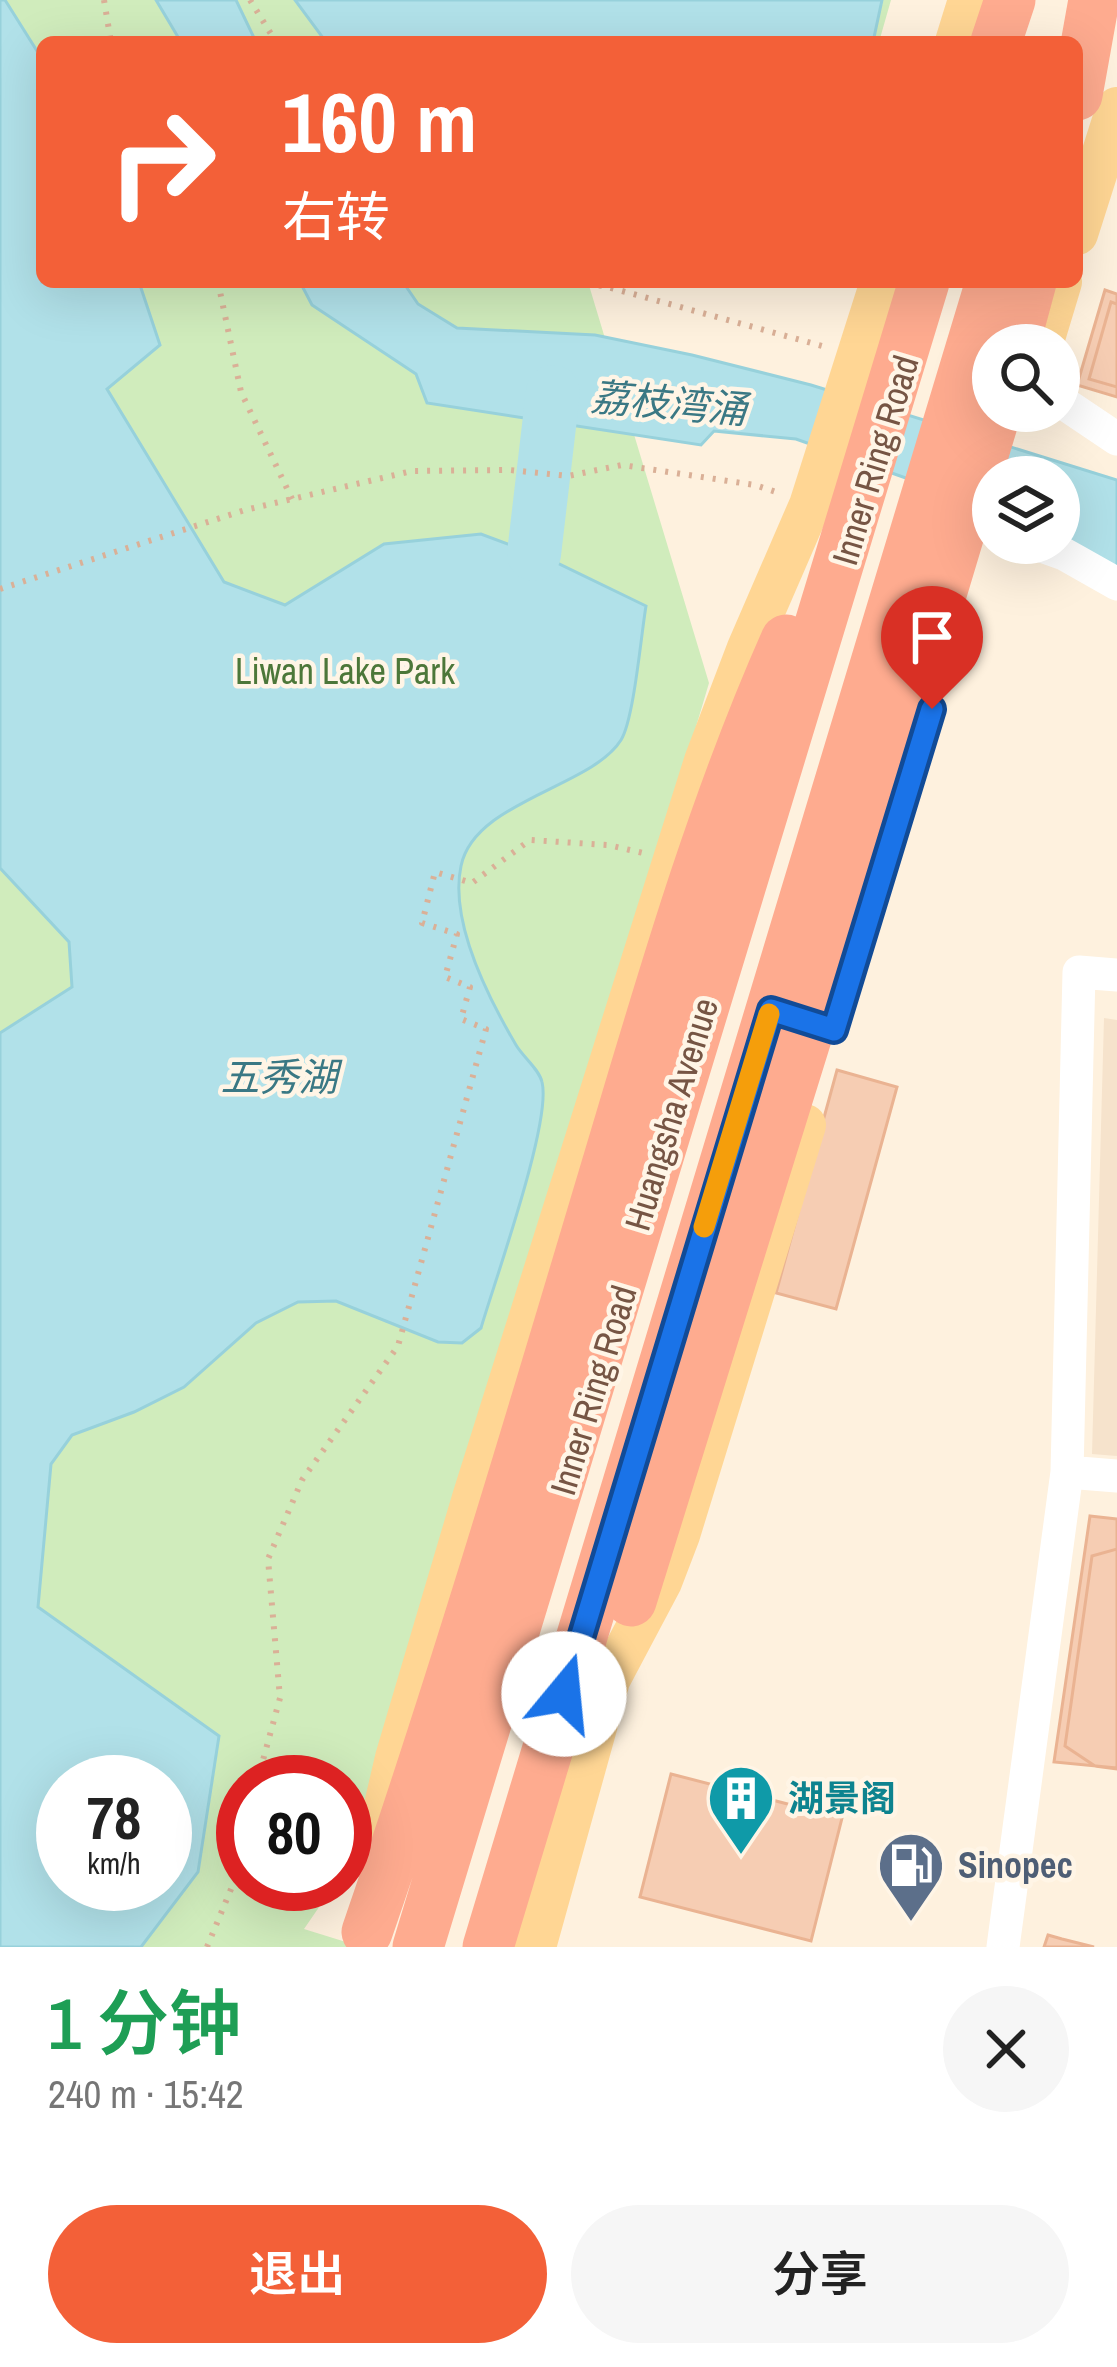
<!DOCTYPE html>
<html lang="zh">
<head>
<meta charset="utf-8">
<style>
	:root { --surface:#fff; --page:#f6f6f6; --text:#222; --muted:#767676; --accent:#f36038 }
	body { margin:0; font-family:"Archivo Narrow","Noto Sans SC",sans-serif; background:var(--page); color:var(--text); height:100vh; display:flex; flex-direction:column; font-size:45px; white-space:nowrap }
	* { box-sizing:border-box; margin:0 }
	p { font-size:39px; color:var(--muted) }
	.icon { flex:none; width:66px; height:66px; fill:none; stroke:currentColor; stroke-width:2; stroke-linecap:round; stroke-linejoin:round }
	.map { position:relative; height:1947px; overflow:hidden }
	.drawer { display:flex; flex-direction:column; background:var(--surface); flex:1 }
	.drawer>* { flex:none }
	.hud { position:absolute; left:36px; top:36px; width:1047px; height:252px; border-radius:18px; box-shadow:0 12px 48px #0002; background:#f36038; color:#fff; overflow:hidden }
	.tools { position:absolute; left:972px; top:324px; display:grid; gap:24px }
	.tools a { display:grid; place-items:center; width:108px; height:108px; border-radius:50%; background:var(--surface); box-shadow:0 12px 48px #0002; font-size:60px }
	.speed { position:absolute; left:36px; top:1755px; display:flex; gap:24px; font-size:60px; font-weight:700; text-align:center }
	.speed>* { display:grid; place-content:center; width:156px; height:156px; border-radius:50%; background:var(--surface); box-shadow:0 12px 48px #0002; line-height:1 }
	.speed small { font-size:30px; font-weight:400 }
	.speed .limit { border:18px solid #d22; background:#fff; color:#111 }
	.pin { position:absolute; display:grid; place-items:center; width:102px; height:102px; color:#fff; margin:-123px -51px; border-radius:50% 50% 50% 0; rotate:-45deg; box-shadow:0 0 12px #0007 }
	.pin .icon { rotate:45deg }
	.me { position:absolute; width:132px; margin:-66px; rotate:17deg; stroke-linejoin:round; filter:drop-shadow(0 0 9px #0008) }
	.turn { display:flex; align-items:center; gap:42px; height:252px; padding:0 48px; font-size:54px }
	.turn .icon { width:156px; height:156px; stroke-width:2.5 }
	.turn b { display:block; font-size:84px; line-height:102px }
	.round { display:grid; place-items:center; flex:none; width:126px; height:126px; border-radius:63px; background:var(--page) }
	.summary { display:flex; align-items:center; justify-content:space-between; height:204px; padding:0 48px }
	h1 { font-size:72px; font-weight:600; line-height:90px; color:#1e9e55 }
	.cta { display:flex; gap:24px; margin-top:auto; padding:24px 48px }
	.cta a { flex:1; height:138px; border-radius:72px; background:var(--accent); color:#fff; font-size:48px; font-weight:600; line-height:138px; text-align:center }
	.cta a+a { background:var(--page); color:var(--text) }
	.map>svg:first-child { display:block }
	.residential { fill:#f6e3cc }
	.green { fill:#d0ecbc; fill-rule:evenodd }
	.water { fill:#b1e1e9; stroke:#97d1db; stroke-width:3; fill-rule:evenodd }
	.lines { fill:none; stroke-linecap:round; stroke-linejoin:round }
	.river { stroke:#b1e1e9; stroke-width:54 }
	.building { fill:#f6cdb3; stroke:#eab392; stroke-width:3 }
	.path { stroke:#dab097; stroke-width:6; stroke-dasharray:3 9; stroke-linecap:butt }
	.minor { stroke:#fff; stroke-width:33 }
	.major { stroke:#ffd694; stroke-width:42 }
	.highway { stroke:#feab8f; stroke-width:51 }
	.route-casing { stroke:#114b97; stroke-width:30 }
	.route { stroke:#1a73e8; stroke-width:21 }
	.slow { stroke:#f59e0b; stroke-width:21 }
	.labels { text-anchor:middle; stroke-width:9; stroke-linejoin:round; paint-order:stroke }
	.street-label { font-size:36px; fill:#765544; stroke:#fff5e6 }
	.park-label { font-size:36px; fill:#4c7739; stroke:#fff5e6 }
	.culture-label { font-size:36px; font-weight:bold; fill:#0d838f; stroke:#fff5e6; text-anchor:start }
	.service-label { font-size:36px; font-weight:bold; fill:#4e5e75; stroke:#fff5e6; text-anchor:start }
	.water-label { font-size:39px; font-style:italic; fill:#3a7884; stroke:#fff5e6 }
</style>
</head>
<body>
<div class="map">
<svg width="1117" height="1947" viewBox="0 0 1117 1947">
	<rect width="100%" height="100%" fill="#fef1de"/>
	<path class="residential" d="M1104,1018L1117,1020V1456L1092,1454Z"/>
	<path class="green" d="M0,0H891L879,42H42V282H588L709,683L364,1843L345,1870V1782H243V1884H335L304,1929L362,1947H0ZM63,1782H165V1884H63Z"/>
	<path class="water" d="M0,0H5L42,59V282H139L160,345L107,389L224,582L285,605L384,544L481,534L555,562L646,606C641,635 634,719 621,740C592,787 474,801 461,866C449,922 489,999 516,1045C523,1057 539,1069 542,1082C552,1121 495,1280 481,1328L462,1343L438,1342L336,1301L298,1302L256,1323L184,1387L134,1412L72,1435L51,1464L38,1607L219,1736L198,1872L141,1947H0V1033L72,987L69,942L0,868ZM165,1782V1884H63V1782Z
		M156,0H236L256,42H181Z
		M295,0H882L873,42H326Z
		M300,282H403L418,304L457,328L595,335L692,355L811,385L1117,480V570L1059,533V477H993V509L796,439L714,431L701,445L427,403L416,374L312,305Z"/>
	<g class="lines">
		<path class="river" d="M534,554L553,392"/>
	</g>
	<path class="building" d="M1105,290L1117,294V397L1077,385Z
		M1111,302L1117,304V387L1089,379Z
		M837,1070L897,1087L836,1309L776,1293Z
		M1090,1516L1117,1519V1768L1054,1762Z
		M1117,1549V1769L1095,1766L1065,1746L1092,1556Z
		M671,1774L842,1818L811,1941L640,1897Z
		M1048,1935L1062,1939L1094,1947H1044Z"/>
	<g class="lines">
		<path class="path" d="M104,0L111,42
			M250,0L276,42
			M218,282L241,392L292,499
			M563,282L604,286L826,347
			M0,589L245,510L412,471L510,470L568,476L622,465L755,485L779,493
			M257,1782L280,1698L268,1559L302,1480L398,1346L486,1029L461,1019L470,987L445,977L457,934L422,923L435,872L472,883L530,840L608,845L643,853
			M207,1947L236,1877L243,1846"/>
		<path class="minor" d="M1059,400L1117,439
			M1033,543L1064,554L1117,584
			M1067,1472L1079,972L1117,975
			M1003,1947L1067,1472L1117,1476"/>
		<path class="major" d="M956,42L969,0
			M1077,234L1117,108
			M1042,345L1061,282
			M608,1682L661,1582L679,1535L805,1125
			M373,1857L396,1758L473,1498L705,761L748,648L810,505L881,282
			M535,1947L615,1659"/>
		<path class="highway" d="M996,42L1010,0
			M1077,95L1094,0
			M1014,345L1031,282
			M631,1601L852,890L996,411
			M367,1932C451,1688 525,1440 599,1192C655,1006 707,818 786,640
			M418,1947L924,282
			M488,1947L991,282"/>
	</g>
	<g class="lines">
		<defs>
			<path id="route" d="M564,1694L771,1010L834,1030L932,709"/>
		</defs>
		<use href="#route" class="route-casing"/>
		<use href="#route" class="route"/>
		<path class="slow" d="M704,1227L769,1014"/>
	</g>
	<defs>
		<symbol id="building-pin" viewBox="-11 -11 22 30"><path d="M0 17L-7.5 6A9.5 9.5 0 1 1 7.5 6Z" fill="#0f9aa8" stroke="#fff5e6"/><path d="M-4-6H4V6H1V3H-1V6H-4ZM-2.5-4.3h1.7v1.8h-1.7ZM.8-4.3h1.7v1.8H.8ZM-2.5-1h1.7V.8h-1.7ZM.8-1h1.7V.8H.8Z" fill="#fff"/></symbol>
		<symbol id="fuel-pin" viewBox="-11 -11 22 30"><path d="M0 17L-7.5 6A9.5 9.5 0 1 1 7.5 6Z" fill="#5c6f8a" stroke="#fff5e6"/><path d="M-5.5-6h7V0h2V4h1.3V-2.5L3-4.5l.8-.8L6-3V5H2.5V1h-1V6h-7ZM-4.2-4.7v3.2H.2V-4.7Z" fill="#fff"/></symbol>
	</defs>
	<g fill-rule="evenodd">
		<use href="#building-pin" x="703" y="1760" width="76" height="104"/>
		<use href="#fuel-pin" x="873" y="1827" width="76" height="104"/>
	</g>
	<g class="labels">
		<g class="street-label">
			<text transform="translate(875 460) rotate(-73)" y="13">Inner Ring Road</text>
			<text transform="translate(671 1114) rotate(-73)" y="13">Huangsha Avenue</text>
			<text transform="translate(593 1390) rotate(-73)" y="13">Inner Ring Road</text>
		</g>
		<g class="park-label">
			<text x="345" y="684">Liwan Lake Park</text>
		</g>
		<g class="culture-label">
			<text x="788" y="1811">湖景阁</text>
		</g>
		<g class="service-label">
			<text x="958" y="1878">Sinopec</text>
		</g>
		<g class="water-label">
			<text transform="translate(669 403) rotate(5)" y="14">荔枝湾涌</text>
			<text x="279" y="1091">五秀湖</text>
		</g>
	</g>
</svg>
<div class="tools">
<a><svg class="icon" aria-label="search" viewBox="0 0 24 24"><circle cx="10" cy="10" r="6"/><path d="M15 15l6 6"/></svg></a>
<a><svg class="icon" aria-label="layers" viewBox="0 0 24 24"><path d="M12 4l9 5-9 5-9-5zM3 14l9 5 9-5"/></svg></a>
</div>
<div class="speed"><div>78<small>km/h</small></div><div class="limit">80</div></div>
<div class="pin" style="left:932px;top:709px;background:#d93025"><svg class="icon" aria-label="arrive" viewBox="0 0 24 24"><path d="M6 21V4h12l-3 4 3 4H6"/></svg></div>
<svg class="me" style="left:564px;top:1694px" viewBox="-20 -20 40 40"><circle r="19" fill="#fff"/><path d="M0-13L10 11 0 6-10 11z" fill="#1a73e8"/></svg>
<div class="hud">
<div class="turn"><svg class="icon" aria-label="right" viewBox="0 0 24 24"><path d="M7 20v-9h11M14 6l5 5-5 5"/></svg><div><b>160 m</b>右转</div></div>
</div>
</div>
<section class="drawer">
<div class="summary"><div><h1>1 分钟</h1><p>240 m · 15:42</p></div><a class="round"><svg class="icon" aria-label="close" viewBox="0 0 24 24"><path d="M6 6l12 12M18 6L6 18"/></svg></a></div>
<div class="cta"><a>退出</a><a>分享</a></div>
</section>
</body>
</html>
